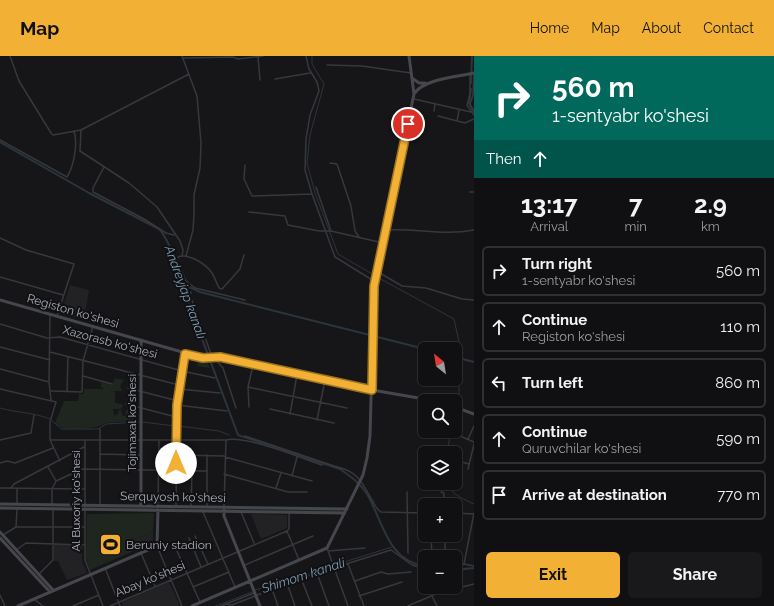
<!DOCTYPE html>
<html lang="en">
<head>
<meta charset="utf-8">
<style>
	:root { --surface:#101012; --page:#19191b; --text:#f1f3f6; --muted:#9c9d9f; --line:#303032; --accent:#f2b134 }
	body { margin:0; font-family:Raleway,sans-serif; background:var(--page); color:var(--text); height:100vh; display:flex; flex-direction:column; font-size:15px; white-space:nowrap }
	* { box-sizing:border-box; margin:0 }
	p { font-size:13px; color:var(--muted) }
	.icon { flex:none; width:22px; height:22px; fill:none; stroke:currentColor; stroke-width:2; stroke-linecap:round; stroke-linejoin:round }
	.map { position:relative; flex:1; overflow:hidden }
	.sheet { display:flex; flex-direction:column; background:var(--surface); width:300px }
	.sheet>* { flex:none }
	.hud { background:#00695c; color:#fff; overflow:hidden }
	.needle { width:26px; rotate:330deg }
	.buttons { position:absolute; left:418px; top:286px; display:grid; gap:8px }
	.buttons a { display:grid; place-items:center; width:44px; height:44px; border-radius:6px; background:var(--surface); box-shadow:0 1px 3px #0004,0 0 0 1px var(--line); font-size:20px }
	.pin { position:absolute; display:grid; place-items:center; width:34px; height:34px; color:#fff; margin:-17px; border:2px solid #fff; border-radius:50%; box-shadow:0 1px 4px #0007 }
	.me { position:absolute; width:44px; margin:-22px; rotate:0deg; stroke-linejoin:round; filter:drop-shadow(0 0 3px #0008) }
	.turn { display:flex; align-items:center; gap:14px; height:84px; padding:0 12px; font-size:18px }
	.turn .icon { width:52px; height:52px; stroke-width:2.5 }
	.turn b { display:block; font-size:28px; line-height:34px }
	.then { display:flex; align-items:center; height:38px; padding:0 12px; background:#0003; gap:8px; font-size:15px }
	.eta { display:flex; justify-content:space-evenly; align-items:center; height:68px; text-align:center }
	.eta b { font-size:24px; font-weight:700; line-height:28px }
	.cta { display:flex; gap:8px; margin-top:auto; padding:8px 12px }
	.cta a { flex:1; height:46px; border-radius:6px; background:var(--accent); color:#111; font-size:16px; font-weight:700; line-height:46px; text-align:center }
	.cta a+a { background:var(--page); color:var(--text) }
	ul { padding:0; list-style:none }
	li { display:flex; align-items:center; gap:12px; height:50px; margin:0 8px 6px; padding:0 4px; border:2px solid var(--line); border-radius:6px }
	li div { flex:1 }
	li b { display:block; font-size:15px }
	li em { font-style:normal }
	header { display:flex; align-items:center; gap:24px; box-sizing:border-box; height:56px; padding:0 20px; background:var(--accent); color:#111 }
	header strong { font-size:19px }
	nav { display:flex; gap:22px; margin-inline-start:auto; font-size:14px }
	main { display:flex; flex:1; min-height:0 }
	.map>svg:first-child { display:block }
	.built { fill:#222225 }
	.green { fill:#1e261f }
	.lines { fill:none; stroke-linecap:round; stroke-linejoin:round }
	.stream { stroke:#2c353c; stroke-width:1 }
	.canal { stroke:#2c353c; stroke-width:2 }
	.street { stroke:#37383d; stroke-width:1.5 }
	.secondary { stroke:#45474d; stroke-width:3 }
	.route-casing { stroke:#9d7322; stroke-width:10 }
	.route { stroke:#f2b134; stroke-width:7 }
	.labels { text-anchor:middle; stroke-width:4; stroke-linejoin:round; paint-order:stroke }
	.street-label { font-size:12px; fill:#a8adb8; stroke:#111113 }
	.poi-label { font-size:12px; fill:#a8adb8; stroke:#111113; text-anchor:start }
	.water-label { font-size:13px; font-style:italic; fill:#7f9bb3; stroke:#111113 }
</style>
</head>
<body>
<header>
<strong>Map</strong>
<nav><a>Home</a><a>Map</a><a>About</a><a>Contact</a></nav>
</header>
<main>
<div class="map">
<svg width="474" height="550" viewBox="0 0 474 550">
	<rect width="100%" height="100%" fill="#161618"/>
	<path class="built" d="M70,229L89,234L84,264L61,258Z
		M251,458L287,459V472L261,483Z
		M153,475V488L136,494L132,484Z
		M54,488L82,489V504L87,517L67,524L58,505H54Z
		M169,526L180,550H123L122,546Z"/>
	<path class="green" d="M400,59L409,61L406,72L397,70Z
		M198,303L206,304L210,312L197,310Z
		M115,322L124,324L120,330L122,335H113L115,337V347L122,348L123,350L121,353H113L114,359H117L119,354H121L123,360H125L126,354H128L129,358L133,360L132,365L106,367L97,371L75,373L63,372L55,367L64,345H78L79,338H84V333H104L101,331V326L112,329Z
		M87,450L154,452V453H87Z
		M161,452L221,453L220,455L161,453Z
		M226,453L341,454V456L226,455Z
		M154,457L153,475L132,484L136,494L90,514L86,503L87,458Z"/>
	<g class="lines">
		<path class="stream" d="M312,0V8L324,28L310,79L307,107L315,137L338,198L374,219
			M377,221L454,263L459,286L463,297
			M459,351V319L461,307
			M0,352C17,357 33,356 50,363
			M455,360L457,354
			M52,365L62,373H98L106,368L139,366
			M142,366L175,370
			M178,370L219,375L229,379
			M447,397L451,375
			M446,427C451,438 463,443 474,448
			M255,534L392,491
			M216,550L252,536"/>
		<path class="canal" d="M471,27L472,0
			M471,33L469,47L474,56
			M0,86L89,137L159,173C170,183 185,232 189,248L238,379L340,413C350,420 360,427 367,438C383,465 387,505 425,510
			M185,229L200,236L425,293
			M455,301L474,306
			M455,514L474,512"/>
		<path class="street" d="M10,0L19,25L51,77L53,79L81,74
			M182,0L197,40L201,87L200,112L194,139V158L193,174L186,200
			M306,0L309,13L317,26L319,35L310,59L306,83L305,114L312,138L335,201L374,225
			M258,1L260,24
			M183,2L233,1L238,3L263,0
			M327,9L362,10L411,17
			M474,17L473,39L470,48L474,55
			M470,18V38L467,49L474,59
			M275,23L310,17
			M414,43L471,56
			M434,55L435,48
			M438,60L465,67L474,63
			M457,65L459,54
			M0,84L67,121C74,110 78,87 74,75
			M330,107L337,108L351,150L355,175L359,181
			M245,109L244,123L252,140L312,138
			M104,111L93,132V136L144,163L166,177L174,179
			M316,131L331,175L383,187
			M470,136H474
			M249,156L285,160L288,169L319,175H330
			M387,174C417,172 443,180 474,174
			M0,182L26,194L74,208L57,260
			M244,199L240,213L222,233L219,232C217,228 215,222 212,217C206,208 186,195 176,202L186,225L195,232L245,244
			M182,200L183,194L180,185L157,151L129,127L80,95L81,74L189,18
			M378,216L402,230L426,232L462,243L474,244
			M0,221L63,239
			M191,236L190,239L211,298L223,312L236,352
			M50,259L49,326L51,344
			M0,268L47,282L60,281L182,315L215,322
			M0,291L50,304
			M50,296L179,329
			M0,313L49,326
			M83,320L112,328
			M248,331L347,352
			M128,332L178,345
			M0,333L56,346L50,366V384L60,405
			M179,333L220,337
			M51,335L82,336L83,305L93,270
			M67,335L68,301
			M126,348L176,361
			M177,349L227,355
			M249,351L248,331L253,309
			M270,353L334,367
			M290,358L297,319
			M317,364L325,324
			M100,373V449
			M453,377L474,386
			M245,380L334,410C357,415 361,424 372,444C375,449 376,453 381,456L425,457
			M468,383L474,370
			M0,384L31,377L34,359
			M50,384H226C245,379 301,402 322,409
			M85,384V504L103,550
			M100,398L140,399
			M176,399L224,400
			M207,399V451
			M225,401L312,425
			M455,404L469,408
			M0,407L7,405L15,407L53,392
			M48,411L56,425
			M468,413L474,388
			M224,418L288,436H307
			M292,420L297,401
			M56,425L82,413L207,415
			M0,432L84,433
			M11,432L14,428L84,391
			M17,432V448
			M276,432L281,417
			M407,436L408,497
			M441,436L444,437L443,449
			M52,448V433L56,425
			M224,450L226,384
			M158,451L159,384
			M176,451L177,349L185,297
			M191,451L192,415
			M203,456L235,531
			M241,456L254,487
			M289,457V473L287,475L299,504
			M455,457L474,458
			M16,471L17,453
			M3,479L16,471H85
			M431,479L432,501
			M445,479V494
			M195,480L208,508
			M189,482L201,511
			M157,490L182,550
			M327,492L348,550
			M16,494L26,487L84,489
			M177,495L200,546
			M328,495L365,492
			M141,497L155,530
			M348,508L364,550
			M464,508L474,457
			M245,509L313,480
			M455,511L464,508L474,510
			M105,512L120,550
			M317,517L329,550
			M39,518L53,504V454
			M301,522L312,550
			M355,525L381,516L388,518L411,516
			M287,527L295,550
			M193,531L229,516
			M431,531L432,540L437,550
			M272,533L278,550
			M0,539L5,550
			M359,540L402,526
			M35,544L43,550
			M225,548L232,549L301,522L391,494L412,509L425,513
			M73,550L99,539
			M110,550L287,475
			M221,550L254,537
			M408,550L438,537L474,528"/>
		<path class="secondary" d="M409,0L414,38
			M412,22L419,27H425
			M0,244L203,302L220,301L372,334L436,345
			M455,351L474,358
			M0,448L347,453
			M141,450V284
			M224,451V460L260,550
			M0,452L345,457
			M0,476L53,534
			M0,482L50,536
			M18,550L157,490L158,454
			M192,550L327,492L331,484L363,419L367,402L370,380L374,230L414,38C423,23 457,21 474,17"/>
	</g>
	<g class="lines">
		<defs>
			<path id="route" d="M176,407L177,349L185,298L203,302L220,301L372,334L374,230L408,68"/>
		</defs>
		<use href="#route" class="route-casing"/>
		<use href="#route" class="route"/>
	</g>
	<defs>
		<symbol id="stadium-square" viewBox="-11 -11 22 22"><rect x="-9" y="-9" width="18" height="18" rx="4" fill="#f2b134" stroke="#111113"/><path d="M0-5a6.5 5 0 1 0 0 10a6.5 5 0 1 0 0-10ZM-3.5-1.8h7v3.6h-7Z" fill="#111"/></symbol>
	</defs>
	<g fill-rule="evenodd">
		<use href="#stadium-square" x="98" y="476" width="25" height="25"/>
	</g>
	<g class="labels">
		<g class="street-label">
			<text transform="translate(73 255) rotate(16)" y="4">Registon ko'shesi</text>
			<text transform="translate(110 286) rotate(15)" y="4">Xazorasb ko'shesi</text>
			<text transform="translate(132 367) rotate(-90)" y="4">Tojimaxal ko'shesi</text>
			<text transform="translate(173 441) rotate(1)" y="4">Serquyosh ko'shesi</text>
			<text transform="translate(76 445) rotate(-90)" y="4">Al Buxoriy ko'shesi</text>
			<text transform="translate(150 523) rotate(-23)" y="4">Abay ko'shesi</text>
		</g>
		<g class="poi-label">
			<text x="126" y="493">Beruniy stadion</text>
		</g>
		<g class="water-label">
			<text transform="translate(186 236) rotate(70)" y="5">Andreyjap kanalı</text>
			<text transform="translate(303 519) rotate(-18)" y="5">Shimom kanali</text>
		</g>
	</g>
</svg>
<div class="buttons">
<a><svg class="needle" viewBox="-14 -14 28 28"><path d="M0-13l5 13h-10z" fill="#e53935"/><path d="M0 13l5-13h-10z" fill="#9c9d9f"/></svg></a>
<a><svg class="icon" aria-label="search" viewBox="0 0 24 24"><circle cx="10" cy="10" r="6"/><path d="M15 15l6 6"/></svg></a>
<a><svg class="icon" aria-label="layers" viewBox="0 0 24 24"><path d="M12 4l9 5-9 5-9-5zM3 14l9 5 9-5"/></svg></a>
<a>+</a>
<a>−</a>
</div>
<div class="pin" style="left:408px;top:68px;background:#d93025"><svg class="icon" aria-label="arrive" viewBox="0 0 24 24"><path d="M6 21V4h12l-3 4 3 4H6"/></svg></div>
<svg class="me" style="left:176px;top:407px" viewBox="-20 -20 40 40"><circle r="19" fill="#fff"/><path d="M0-13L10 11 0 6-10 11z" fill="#f2b134"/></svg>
</div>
<section class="sheet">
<div class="hud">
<div class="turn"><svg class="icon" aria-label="right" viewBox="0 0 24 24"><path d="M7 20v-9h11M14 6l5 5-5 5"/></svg><div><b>560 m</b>1-sentyabr ko'shesi</div></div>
<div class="then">Then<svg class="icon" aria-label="ahead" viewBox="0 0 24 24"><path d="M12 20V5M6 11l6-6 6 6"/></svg></div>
</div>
<div class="eta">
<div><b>13:17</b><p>Arrival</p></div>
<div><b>7</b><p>min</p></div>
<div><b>2.9</b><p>km</p></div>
</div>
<ul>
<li><svg class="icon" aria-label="right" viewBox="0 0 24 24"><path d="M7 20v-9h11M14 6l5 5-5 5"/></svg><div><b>Turn right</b><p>1-sentyabr ko'shesi</p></div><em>560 m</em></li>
<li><svg class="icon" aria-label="ahead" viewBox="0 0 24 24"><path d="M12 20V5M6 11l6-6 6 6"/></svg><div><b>Continue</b><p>Registon ko'shesi</p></div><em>110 m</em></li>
<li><svg class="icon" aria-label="left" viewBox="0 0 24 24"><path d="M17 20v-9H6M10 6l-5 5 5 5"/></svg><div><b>Turn left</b></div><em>860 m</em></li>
<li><svg class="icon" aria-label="ahead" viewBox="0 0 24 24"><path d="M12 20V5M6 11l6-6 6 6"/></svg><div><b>Continue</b><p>Quruvchilar ko'shesi</p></div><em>590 m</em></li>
<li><svg class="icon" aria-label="arrive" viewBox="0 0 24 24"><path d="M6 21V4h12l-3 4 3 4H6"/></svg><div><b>Arrive at destination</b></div><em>770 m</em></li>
</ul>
<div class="cta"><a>Exit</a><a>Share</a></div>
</section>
</main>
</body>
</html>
